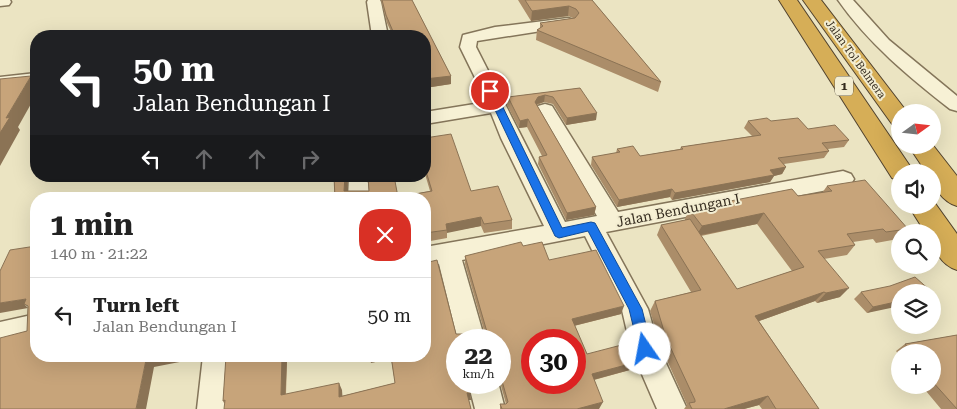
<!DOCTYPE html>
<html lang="en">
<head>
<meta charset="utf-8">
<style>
	:root { --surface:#fff; --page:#f6f6f6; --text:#222; --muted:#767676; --line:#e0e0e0 }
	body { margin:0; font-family:"Roboto Serif",serif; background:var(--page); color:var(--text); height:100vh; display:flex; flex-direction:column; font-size:19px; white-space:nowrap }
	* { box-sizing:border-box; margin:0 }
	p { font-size:16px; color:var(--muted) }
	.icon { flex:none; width:28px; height:28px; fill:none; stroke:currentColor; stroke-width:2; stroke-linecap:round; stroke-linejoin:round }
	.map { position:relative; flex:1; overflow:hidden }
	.sheet { position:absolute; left:30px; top:192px; width:401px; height:170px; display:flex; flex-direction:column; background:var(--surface); border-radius:20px; box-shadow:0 5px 20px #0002 }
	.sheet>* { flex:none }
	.banner { position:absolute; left:30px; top:30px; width:401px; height:152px; border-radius:20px; box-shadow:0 5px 20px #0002; background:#202124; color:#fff; overflow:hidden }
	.needle { width:32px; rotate:75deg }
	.buttons { position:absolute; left:891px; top:104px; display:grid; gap:10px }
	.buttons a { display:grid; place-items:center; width:50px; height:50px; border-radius:50%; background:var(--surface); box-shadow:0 5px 20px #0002; font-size:25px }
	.speed { position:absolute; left:446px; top:329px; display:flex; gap:10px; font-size:25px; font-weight:700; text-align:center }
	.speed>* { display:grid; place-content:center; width:65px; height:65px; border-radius:50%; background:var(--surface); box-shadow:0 5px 20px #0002; line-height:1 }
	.speed small { font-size:12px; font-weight:400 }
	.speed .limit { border:8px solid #d22; background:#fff; color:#111 }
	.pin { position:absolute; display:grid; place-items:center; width:42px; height:42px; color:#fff; margin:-21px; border:2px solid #fff; border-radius:50%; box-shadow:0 1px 5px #0007 }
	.me { position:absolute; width:55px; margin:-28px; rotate:348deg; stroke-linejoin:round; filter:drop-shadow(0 0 4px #0008) }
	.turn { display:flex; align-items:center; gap:18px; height:105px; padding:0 20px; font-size:22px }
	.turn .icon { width:65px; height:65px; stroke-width:2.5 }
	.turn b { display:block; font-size:35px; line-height:42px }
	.lanes { display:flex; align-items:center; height:48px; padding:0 20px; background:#0003; justify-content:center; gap:25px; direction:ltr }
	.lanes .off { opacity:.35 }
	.round { display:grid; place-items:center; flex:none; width:52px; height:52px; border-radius:20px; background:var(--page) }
	.summary { display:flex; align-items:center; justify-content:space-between; height:85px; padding:0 20px }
	h1 { font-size:30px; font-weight:700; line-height:38px }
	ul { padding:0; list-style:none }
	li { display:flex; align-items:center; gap:15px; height:75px; padding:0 20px; border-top:1px solid var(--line) }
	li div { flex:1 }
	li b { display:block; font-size:19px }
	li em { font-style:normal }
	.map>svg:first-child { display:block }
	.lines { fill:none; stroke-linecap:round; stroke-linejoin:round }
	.minor-casing { stroke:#84755a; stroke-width:3 }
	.highway-casing { stroke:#52432e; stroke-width:2 }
	.minor { fill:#f7f1d5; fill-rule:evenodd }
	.highway { fill:#d6ae57; fill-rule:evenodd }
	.wall { fill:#ab8d69; fill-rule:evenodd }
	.shaded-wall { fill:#8b7355 }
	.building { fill:#c7a47a; stroke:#8b7355; fill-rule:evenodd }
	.route { fill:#1a73e8; stroke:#114b97 }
	.labels { text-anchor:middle; stroke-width:4; stroke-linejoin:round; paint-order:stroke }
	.far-street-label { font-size:11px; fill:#342b1e; stroke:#f3edd1 }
	.shield { fill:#f3edd1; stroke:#6d6554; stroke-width:1 }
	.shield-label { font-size:12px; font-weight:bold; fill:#342b1e }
	.street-label { font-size:14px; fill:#342b1e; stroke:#f3edd1 }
</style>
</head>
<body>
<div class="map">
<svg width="957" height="409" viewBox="0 0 957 409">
	<rect width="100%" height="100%" fill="#ebe4c2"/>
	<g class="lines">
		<defs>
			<path id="minor" d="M0,0H10L11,2L9,5L0,6Z
				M368,0H380L381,2L388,36H372L367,2Z
				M838,0H853L889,40L957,96V111L950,109C909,77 868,43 838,0Z
				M568,18L573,20L576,23L573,26L477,41L476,47L565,222L597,216L536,110L538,106L545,104L552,106L618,212L843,171L851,174L854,179L851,184L843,187L606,232L648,309L659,348L687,409H657L631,349L622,310L585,236L462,260L485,340L458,341L439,264L425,267V247L544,226L501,138L491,113L425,124V112L487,102L460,47L463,35L495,27Z
				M36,73V83L0,87V77Z
				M349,176H367L370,199H348Z
				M36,314V338L0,346V322Z
				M203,356H231L227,409H197Z
				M468,382H498L505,409H475Z"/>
			<path id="highway" d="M779,0H797L914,172H900V181L892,178Z
				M803,0H821L907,112H900V126L892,124Z
				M932,144L957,176V206C943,202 932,187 932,172H926L908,145Z
				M932,199L957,234V270C941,265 932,249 932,232H925L908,205H932Z"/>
		</defs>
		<use href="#minor" class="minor-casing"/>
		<use href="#highway" class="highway-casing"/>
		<use href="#minor" class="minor"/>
		<use href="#highway" class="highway"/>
	</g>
	<path class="wall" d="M381,0H412L451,76V84L425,88V36H393L387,23Z
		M518,0H592L661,82L658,92L536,40L537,30L540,28V23L573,18L568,16L531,21Z
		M580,88L596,120L566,125L553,104L544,102L537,105L596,207L594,215L566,220L538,164L539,157L542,156L527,127L519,128L507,105L508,97Z
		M748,121H771L808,129L849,140L844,147L828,149L829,151L824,158L784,164L786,167L782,174L774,176L770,182L672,200L670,197L617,207L591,165L592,157L616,153L617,149L640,156L680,149L681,147L752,136L744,128Z
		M425,138L471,191L512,220V229L484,233L481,226L447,232V238L425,242V199H335L334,176H348L347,191L398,197L430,191L425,174Z
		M827,186L908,229L905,232H900V237L898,239L876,243L873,239L853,242L855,245L847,255L824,259L840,297L817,303L815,301L759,321L819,409H762L759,405L744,409H684L687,405L661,347L650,311L655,301L691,292L657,235L661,225L685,220V219L689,209L822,193ZM757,224L792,271L737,289L701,236Z
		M523,246L549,260L621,314L574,326L587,354L641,361L637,368L594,380L599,409H500V404H506L500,382V340H458L471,400H469L224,403L223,401L226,356H315L287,361L286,394L342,390V396L395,383L391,358L371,363L456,334H485L465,264V256Z
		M861,292H931L867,313L854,299Z
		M957,335V409H941L921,385H932V352H900V356L896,351L905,344Z"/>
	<path class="shaded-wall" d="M569,6L568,16L531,21L532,11Z
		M31,76L36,83V95L18,127L20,130L0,166V133L6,118Z
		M451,76V84L425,88V79Z
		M545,95L544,102L537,104L534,109L535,102L538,97Z
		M597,113L596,120L566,125L567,118Z
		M528,119L527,127L519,128L520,121Z
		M786,167L782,174L774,176L770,182L672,200L675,193L770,170Z
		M345,176H348L347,199L344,191Z
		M672,189L670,197L617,207L619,200Z
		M596,207L594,215L566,220L567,213Z
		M764,213L757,224L696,236L702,226Z
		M481,217V226L447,233L446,224Z
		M849,288L840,297L817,303L826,293Z
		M824,292L815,301L748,325L755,316Z
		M26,299L28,306L24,304L28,308L0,313V303Z
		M900,301V306L867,313L873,307Z
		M624,306L621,314L569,327L572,319Z
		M164,356H200V358L154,367L146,409H136L146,360Z
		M282,356H284L287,361L285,402L281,395Z
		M369,356H391L392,358L371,363Z
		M641,361L637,368L589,381L592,374Z
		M339,383L342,390L343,404L339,397Z
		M467,393H470L471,400H468Z
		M768,396L759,405L744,409H724Z
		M603,402L599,409H577Z"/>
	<path class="building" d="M382,0H412L451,76L425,79V36H395L386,15Z
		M525,0H592L661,82L537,30L543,26L540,23L575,18L579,13L576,9L569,6L532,11Z
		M31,76L6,118L10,117L0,133V79Z
		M580,88L597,113L567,118L553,97L545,95L538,97L535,102L596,207L567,213L539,157L547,155L528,119L520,121L508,97Z
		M767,118L771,121L798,118L808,129L835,125L849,140L822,143L829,151L778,158L786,167L770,170L774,175L675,193L672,189L619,200L592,157L620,152L617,149L633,146L640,156L683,149L681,147L761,135L748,121Z
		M451,134L471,191L498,186L512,220L484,224L481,217L446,224L447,230L425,233V199H335L334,176H345L344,191H369L368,176H394L398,197L432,191L425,168V138Z
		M865,180L908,229L886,232L883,229L847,234L855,245L818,251L849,288L826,293L824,292L755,316L819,409H776L768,396L724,409H692L689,403L695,402V400L666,338L655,301L701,290L661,225L690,219L737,289L804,267L764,213L702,226L689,209L792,189L798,196L832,191L827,186Z
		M521,242L523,246L542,242L549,260L596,250L624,306L572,319L587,354L633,342L641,361L592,374L603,402L577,409H502L500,404H506L508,402L500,374V340H458V382H468L470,393H467L471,409H224L225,400L223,401L226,356H282L281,395L339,383V397L395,383L391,356H425V263L437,260L456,334H485L487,332L465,256ZM532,340H575V382H532Z
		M36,246V356H164L146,360L136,409H0V338L27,331L28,306L24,304L26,299L0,303V271L10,250Z
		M915,277L932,292H900V301L873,307L861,292L890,286Z
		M957,335V409L932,381V352H911L905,344Z"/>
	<path class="route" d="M487,89H494L495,91L562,228L591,222L595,223L642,309L652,349L650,354L645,356L640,354L629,309L588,231L559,238L555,236L486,91Z"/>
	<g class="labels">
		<g class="far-street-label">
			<text transform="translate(856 59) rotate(54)" y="4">Jalan Tol Belmera</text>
		</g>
		<rect class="shield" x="835" y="76.5" width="18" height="19" rx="4"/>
		<g class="shield-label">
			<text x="844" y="90">1</text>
		</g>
		<g class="street-label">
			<text transform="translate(678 210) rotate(-11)" y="5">Jalan Bendungan I</text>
		</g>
	</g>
</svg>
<div class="buttons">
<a><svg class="needle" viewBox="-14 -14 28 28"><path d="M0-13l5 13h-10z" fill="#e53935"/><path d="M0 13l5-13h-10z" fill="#767676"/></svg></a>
<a><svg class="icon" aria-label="sound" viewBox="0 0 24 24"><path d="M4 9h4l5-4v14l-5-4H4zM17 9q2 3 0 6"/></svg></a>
<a><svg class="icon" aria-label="search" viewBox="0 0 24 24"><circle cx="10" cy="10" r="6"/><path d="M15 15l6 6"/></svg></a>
<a><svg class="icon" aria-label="layers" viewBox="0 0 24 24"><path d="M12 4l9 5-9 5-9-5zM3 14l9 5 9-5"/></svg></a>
<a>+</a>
</div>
<div class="speed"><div>22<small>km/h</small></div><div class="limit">30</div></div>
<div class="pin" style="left:490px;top:91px;background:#d93025"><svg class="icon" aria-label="arrive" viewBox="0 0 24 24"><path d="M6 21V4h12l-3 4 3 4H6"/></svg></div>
<svg class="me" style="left:645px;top:349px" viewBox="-20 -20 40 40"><circle r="19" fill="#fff"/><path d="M0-13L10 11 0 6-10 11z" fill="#1a73e8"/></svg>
<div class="banner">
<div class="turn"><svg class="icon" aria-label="left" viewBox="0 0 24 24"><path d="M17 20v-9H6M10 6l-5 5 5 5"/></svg><div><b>50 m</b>Jalan Bendungan I</div></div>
<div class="lanes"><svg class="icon" aria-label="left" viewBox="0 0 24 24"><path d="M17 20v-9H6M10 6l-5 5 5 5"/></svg><svg class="icon off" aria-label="ahead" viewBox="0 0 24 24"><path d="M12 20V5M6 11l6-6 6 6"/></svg><svg class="icon off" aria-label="ahead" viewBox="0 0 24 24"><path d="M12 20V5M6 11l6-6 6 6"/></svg><svg class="icon off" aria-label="right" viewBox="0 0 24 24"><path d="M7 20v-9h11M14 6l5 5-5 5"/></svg></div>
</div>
<section class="sheet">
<div class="summary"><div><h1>1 min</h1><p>140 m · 21:22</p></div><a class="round" style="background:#d93025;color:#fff"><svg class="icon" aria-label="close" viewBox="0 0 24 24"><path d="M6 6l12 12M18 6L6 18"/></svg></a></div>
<ul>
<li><svg class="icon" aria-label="left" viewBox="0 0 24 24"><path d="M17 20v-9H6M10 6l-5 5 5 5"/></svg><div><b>Turn left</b><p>Jalan Bendungan I</p></div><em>50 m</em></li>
</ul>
</section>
</div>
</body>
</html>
